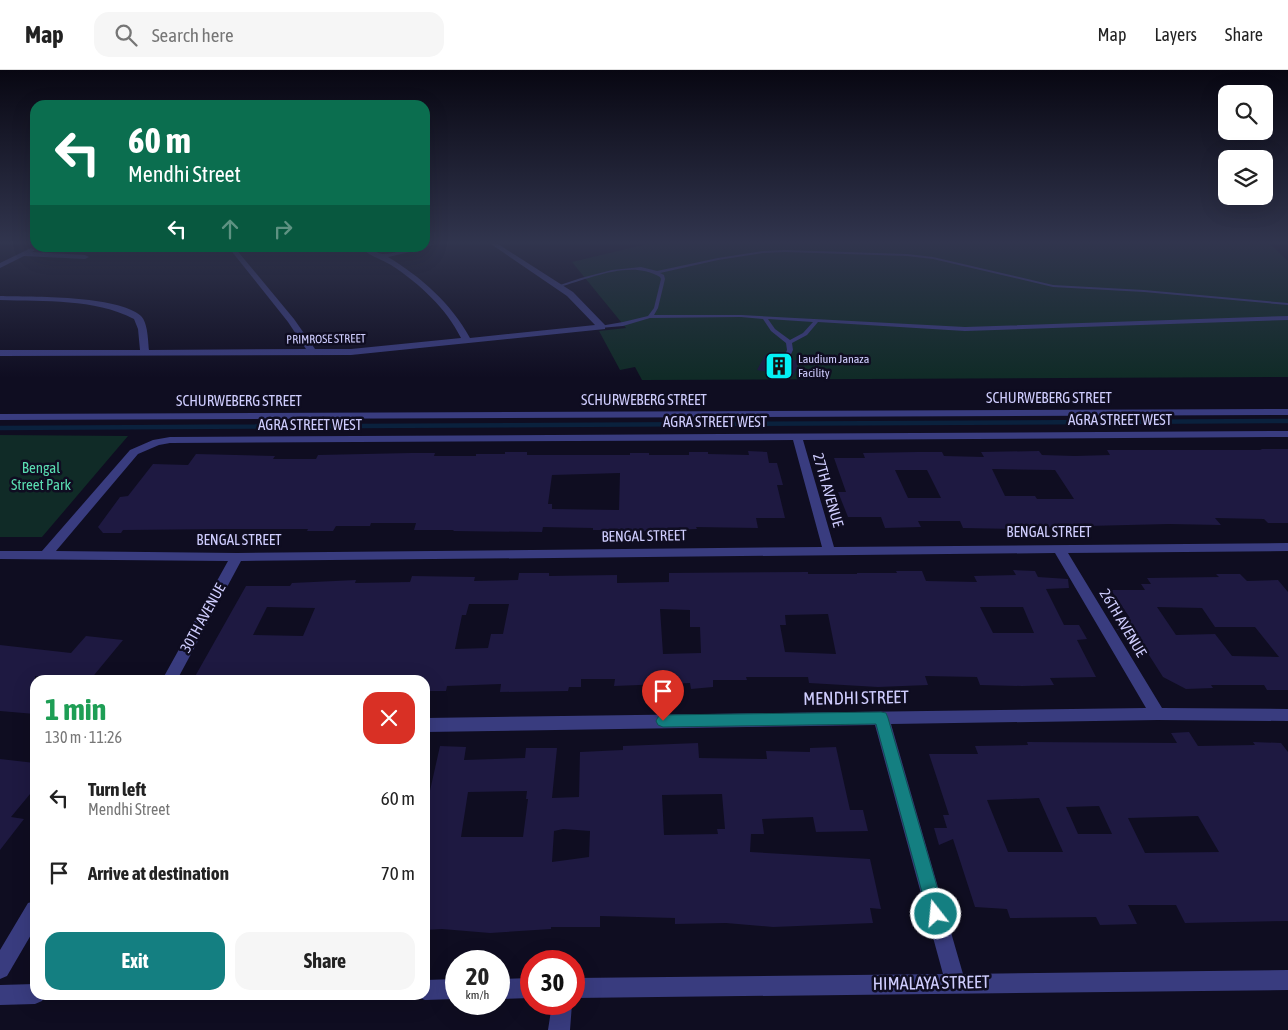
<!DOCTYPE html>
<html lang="en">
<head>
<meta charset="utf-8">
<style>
	:root { --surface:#fff; --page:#f6f6f6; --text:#222; --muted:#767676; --line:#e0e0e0; --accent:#147f81 }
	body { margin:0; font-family:"Asap Condensed",sans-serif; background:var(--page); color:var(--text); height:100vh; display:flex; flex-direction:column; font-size:19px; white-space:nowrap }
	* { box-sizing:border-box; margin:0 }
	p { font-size:16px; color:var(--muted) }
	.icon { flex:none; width:28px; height:28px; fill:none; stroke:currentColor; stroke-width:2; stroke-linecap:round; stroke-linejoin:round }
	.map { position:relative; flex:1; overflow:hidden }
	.side { position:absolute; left:30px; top:605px; width:400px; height:325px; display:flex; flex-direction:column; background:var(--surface); border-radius:15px; box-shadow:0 5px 20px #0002 }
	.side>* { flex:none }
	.guide { position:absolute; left:30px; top:30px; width:400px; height:152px; border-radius:15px; box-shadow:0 5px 20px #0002; background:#0b6e4f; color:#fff; overflow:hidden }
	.fabs { position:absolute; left:1218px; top:15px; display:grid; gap:10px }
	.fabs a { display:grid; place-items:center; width:55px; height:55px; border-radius:10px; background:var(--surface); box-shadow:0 5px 20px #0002; font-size:25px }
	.speed { position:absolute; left:445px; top:880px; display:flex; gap:10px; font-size:25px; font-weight:700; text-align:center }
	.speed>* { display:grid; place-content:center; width:65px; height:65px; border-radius:50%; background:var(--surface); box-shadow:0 5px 20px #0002; line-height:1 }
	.speed small { font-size:12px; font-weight:400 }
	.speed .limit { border:8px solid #d22; background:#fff; color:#111 }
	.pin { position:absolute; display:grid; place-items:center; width:42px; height:42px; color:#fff; margin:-51px -21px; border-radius:50% 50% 50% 0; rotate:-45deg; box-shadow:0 0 5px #0007 }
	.pin .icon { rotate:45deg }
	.me { position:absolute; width:55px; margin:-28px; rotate:344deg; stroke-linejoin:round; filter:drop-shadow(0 0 4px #0008) }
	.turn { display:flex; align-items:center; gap:18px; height:105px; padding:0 15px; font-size:22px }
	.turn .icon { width:65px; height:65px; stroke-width:2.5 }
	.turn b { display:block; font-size:35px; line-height:42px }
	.lanes { display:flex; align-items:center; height:48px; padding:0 15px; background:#0003; justify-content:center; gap:25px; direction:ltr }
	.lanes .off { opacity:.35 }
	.round { display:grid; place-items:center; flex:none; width:52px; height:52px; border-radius:15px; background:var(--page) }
	.headline { display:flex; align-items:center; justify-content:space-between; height:85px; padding:0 15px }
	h1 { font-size:30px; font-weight:700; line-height:38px; color:#1e9e55 }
	.button { display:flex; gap:10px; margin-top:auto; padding:10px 15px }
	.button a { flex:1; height:58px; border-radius:15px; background:var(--accent); color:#fff; font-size:20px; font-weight:700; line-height:58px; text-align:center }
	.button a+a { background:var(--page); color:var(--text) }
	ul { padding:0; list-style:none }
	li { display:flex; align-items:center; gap:15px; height:75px; padding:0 15px }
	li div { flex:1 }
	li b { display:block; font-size:19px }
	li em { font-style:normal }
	header { display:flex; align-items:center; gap:30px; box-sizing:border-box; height:70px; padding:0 25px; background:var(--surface); border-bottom:1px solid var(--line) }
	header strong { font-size:24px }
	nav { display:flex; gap:28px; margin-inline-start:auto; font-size:18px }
	.search { width:350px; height:45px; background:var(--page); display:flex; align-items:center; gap:12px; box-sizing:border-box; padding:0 18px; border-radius:15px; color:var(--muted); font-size:19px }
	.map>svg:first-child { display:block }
	.green { fill:#102b27 }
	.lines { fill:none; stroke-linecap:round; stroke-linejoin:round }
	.stream { stroke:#0a213d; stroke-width:4.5 }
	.building { fill:#1e1941; fill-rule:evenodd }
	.lane { fill:#393c7f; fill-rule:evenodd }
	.street { fill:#393c7f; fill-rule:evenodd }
	.route { fill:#147f81; stroke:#0d5354 }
	.labels { text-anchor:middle; stroke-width:5; stroke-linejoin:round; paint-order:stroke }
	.far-street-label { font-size:12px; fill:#cfcdfe; stroke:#0f0d21 }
	.far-poi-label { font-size:12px; fill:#cfcdfe; stroke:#0f0d21; text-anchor:start }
	.street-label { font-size:15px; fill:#cfcdfe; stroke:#0f0d21 }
	.park-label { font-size:15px; fill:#5addb2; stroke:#0f0d21 }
	.near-street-label { font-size:18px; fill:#cfcdfe; stroke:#0f0d21 }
</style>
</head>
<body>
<header>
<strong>Map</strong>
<div class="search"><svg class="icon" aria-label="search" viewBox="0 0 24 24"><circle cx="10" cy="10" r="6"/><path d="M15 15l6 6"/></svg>Search here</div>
<nav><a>Map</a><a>Layers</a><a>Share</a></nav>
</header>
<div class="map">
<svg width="1288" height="960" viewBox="0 0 1288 960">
	<rect width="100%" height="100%" fill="#0f0d21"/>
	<path class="green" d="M647,174H1270L1288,191V307L642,310L635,297L620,300L599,261L626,258L572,192Z
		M0,365L128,366L42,467H0Z"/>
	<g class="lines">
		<path class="stream" d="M0,358L1288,351"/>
	</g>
	<path class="building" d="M765,285L800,291L793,306L757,300Z
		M1260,379H1288V453H1268L1264,449L1215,448L1221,455L1169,454L1087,456L1088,458L1016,457L1017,459L963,458L960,451H918L921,457L885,458L881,447H848L838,422H846L834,388H865L863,383L917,382H942L944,386L984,387L981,382L1039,381L1042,385L1075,386L1110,385L1107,380H1262ZM992,399L1055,400L1074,429H1037L1035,426H1005ZM895,400H927L941,428H908Z
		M748,381L767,382L769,393H777L783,415H777L785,448H756L758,458L696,457L697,459L623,462V460H593V458L543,457L542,462L453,461L454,460H414L416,453H371L370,456H336L333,461H307L308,459H228L123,460L121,463H103L98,457L120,427L128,426L153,394L188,395L196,384L275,386L273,389H316L318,385L411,383H435L434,386H476V384H505V382H527V385H630V383H649V385H689V382H708V384L749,385ZM620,403L619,440L552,439V434H548L552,405Z
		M1013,500L1035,501L1038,507L1068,509L1069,518L1046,519L1064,555H1079L1087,569L1077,570L1096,607L1050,608L1054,615L1022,616L980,615L977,607L925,606L928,615L878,617L809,613L808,607H746L747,610H713V617L691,619L690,613L614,616L615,609H581V617H569L568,621L500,622L501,614L447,616L446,621H425V610H193L246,516H290L292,513L356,510L355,513L410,512L412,506L475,507L474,511L518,510L519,503H549V506L617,505V513L669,512V503L808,502V504H857V503H897L896,501H922L926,511L977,512L974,506L1016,505ZM469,534H509L503,564H491L488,578L455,579L462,545H466ZM267,537L315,538L303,566L253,565ZM980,537H1023L1034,563H993ZM660,539L690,540V557H700L701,583L663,584ZM828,544L836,584L785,582L780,555H786L785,545Z
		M1216,504H1240L1247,511L1278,510L1288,522V620H1267L1264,615H1211L1213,618L1186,619L1163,607L1140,571L1116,559H1131L1124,548H1130L1111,520H1145L1141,514H1151L1147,508L1219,507ZM1157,537L1202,538L1215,557H1255L1279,587L1232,586L1215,564L1176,565Z
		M86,566L123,570L90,610H68L35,606V644L0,641V575L71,583Z
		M1189,662L1198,676L1255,675L1253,672L1281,673L1288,682V851L1185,853L1176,835H1128L1137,854L1100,855L1096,847L1010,848L1007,839L975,837L953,769L939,775L934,758H947L943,745H949L929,684H978L975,676L1028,675L1027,672L1177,673L1171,663ZM1039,728L1063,782H1008L987,730ZM1099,736L1112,764H1078L1066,737ZM1198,746L1219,782L1145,783L1128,748Z
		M698,673L699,688L767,689L766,681L810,682V678L836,677L850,740H863L868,761L816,762L813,747L762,749L764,764H751L750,782L870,789L881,839L870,838L873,853L773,857L726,853L675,854V848L600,846V857H551V859L490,863L442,859L425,860V734H427L440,676L466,677L464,690L525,688L526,678H557L552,728L579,727L580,682L623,680V676ZM527,721L526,729H528L523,767H461L468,722ZM722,724L725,759H717L718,764L664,765L662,725ZM563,759L590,761L589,787L552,792L554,761Z
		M0,689L35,693V718L11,747L24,749L0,780Z"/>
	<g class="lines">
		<path class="lane" d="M785,180L907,184L933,187L1053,215L1144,220L1288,233V235L1144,222L1053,217L933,189L907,186L785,182L763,183L718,190L660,203L664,205L665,209L658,238L654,245H741L965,257L1288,246V250L965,261L818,252L807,265L792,273L793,280L790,286L788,287L785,285L787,280L786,273L771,261L763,249L741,247L650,248L623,256L600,258V256L623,252L648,246L654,238L661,209L660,207C631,189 589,209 559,217L557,216L581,208L612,200L641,197L657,201L718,188L763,181ZM768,249L813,252L803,263L790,270L775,259Z"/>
		<path class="street" d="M425,174H435L425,177Z
			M491,174H498L573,222L605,255V259L351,285L0,286V280H140L138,259L134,249C93,228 46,232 0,230V226C31,227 118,225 141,246C148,253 148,271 149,280L306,279L288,252L229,178H235L294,249L315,279H351L461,268C446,238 420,214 391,195C383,190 367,185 362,178C370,178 374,182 382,184C390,185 408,178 419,178V180L388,187C421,207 451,233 470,268L595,255L567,226Z
			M31,178L35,180L32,182L85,185L89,187L85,189L24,186L0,198V193Z
			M1288,339V345L0,350V344Z
			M1288,361V367L803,370L834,477L1288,473V481L1068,483L1162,638L1288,639V651L1158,650L891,654L963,904L1288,900V920L574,928V908L943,904L875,655L425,662V648L1146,638L1055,483L241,491L177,610H162L228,491L0,489V481H42L130,380L153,370L170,367ZM793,370L822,477L237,483L56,481L138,384L159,375L170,373Z
			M35,831V858L7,906L0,909V880L28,833Z
			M531,908V928L499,929V909Z
			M456,909V929L425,930L418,927L417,925H425V910Z
			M35,914V925H45L42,931L35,934L0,935V915Z
			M552,934H572L570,960H548Z"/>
	</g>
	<linearGradient id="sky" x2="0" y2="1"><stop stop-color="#080712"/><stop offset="0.56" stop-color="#31354e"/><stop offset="1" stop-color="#31354e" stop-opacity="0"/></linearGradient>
	<rect width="1288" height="308" fill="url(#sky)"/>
	<path class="route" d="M881,642L886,643L888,648L945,844L943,850L936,853L930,850L928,844L876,654L663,657L658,655L656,651L658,647L663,645Z"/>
	<defs>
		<symbol id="building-square" viewBox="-11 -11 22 22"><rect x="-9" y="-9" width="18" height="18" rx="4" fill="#03f1f5" stroke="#0f0d21"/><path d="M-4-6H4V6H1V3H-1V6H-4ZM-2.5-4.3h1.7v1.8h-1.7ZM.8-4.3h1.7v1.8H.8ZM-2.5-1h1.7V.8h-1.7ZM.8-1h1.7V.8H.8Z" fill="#111"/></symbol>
	</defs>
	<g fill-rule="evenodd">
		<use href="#building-square" x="763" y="280" width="32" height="32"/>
	</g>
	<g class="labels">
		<g class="far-street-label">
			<text transform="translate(326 269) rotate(-1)" y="4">PRIMROSE STREET</text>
		</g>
		<g class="far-poi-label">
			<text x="798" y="293">Laudium Janaza<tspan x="798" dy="14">Facility</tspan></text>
		</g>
		<g class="street-label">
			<text x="1049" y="333">SCHURWEBERG STREET</text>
			<text x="644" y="335">SCHURWEBERG STREET</text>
			<text x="239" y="336">SCHURWEBERG STREET</text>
			<text x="1120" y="355">AGRA STREET WEST</text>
			<text x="715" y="357">AGRA STREET WEST</text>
			<text x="310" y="360">AGRA STREET WEST</text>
			<text transform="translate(828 420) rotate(74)" y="5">27TH AVENUE</text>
			<text x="1049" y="467">BENGAL STREET</text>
			<text transform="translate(644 466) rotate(-1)" y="5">BENGAL STREET</text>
			<text x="239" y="475">BENGAL STREET</text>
			<text transform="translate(203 548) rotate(-61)" y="5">30TH AVENUE</text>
			<text transform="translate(1123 553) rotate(59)" y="5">26TH AVENUE</text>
		</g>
		<g class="park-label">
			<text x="41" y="403">Bengal<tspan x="41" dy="17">Street Park</tspan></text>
		</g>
		<g class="near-street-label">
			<text transform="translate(856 628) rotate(-1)" y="6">MENDHI STREET</text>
			<text transform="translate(931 913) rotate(-1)" y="6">HIMALAYA STREET</text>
		</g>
	</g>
</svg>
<div class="fabs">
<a><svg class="icon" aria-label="search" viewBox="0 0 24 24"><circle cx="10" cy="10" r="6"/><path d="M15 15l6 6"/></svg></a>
<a><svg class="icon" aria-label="layers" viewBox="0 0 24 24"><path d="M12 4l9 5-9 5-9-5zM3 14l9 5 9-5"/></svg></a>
</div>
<div class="speed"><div>20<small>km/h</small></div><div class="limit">30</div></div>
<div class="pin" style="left:663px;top:651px;background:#d93025"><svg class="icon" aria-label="arrive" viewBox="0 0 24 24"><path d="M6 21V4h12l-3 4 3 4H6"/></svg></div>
<svg class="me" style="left:936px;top:844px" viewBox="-20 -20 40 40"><circle r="17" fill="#147f81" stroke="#fff" stroke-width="3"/><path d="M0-11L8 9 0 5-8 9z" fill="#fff"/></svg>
<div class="guide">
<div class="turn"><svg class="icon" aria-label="left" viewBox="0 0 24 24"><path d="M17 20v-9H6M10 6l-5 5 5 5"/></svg><div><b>60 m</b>Mendhi Street</div></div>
<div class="lanes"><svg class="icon" aria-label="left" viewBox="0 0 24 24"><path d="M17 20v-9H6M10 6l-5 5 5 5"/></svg><svg class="icon off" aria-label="ahead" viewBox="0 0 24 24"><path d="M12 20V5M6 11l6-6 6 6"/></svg><svg class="icon off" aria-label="right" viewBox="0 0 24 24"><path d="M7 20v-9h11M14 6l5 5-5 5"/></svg></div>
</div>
<section class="side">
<div class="headline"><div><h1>1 min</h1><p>130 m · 11:26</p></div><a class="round" style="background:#d93025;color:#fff"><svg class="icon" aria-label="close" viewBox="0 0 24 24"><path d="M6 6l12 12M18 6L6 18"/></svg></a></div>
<ul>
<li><svg class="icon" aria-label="left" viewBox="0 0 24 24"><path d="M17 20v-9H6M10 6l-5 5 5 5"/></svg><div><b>Turn left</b><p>Mendhi Street</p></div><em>60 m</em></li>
<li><svg class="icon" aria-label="arrive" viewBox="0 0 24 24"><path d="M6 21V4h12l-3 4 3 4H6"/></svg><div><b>Arrive at destination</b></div><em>70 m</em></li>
</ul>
<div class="button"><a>Exit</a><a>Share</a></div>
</section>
</div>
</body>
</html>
